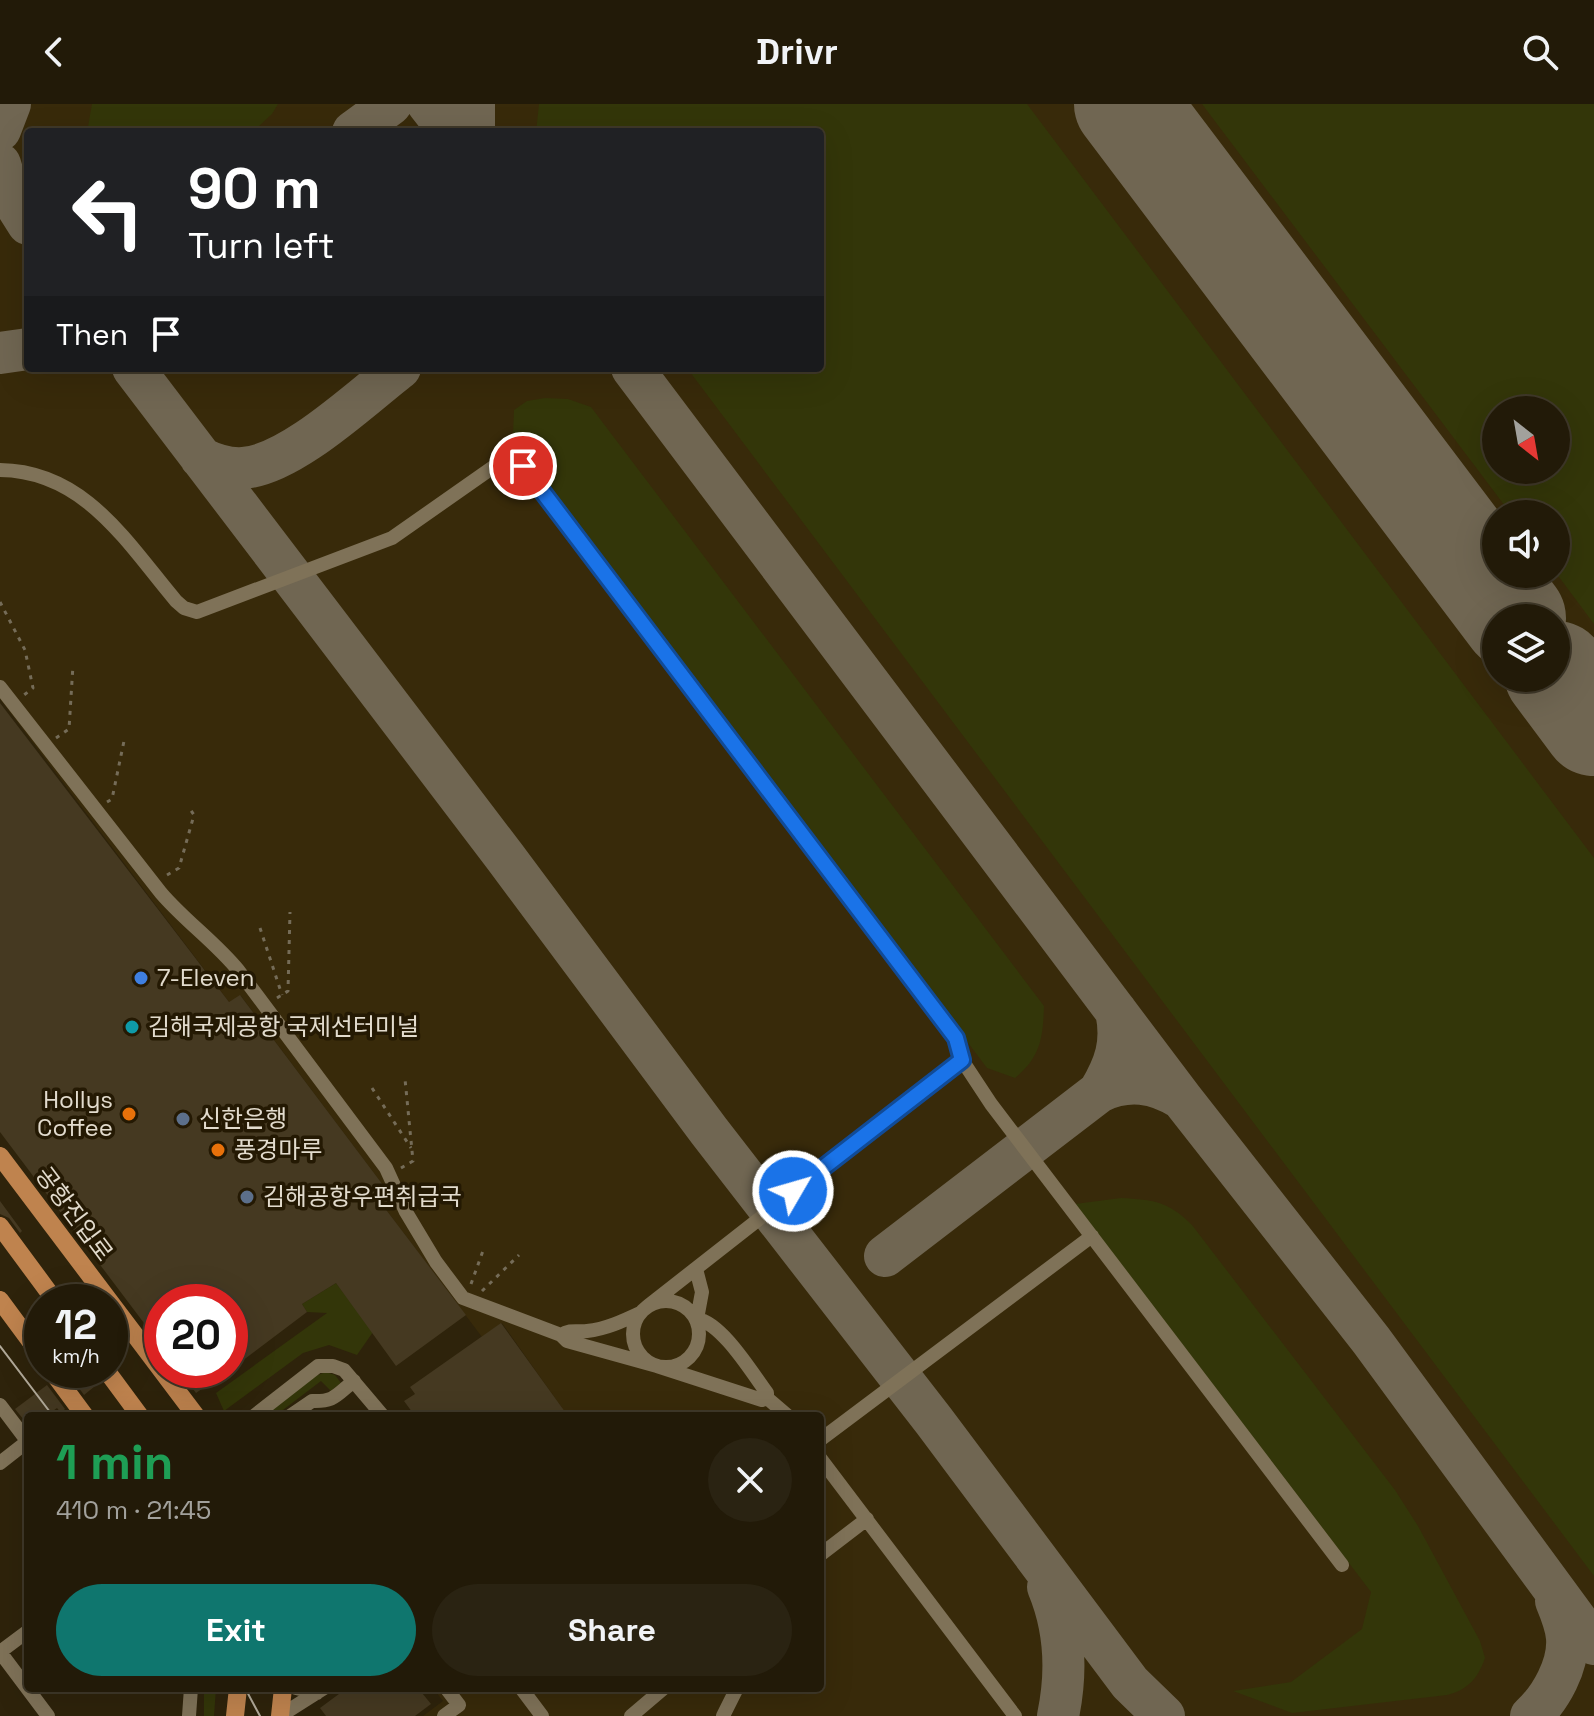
<!DOCTYPE html>
<html lang="en">
<head>
<meta charset="utf-8">
<style>
	:root { --surface:#221a08; --page:#2a2312; --text:#f1f3f6; --muted:#a2a19c; --line:#3f3829; --accent:#0f766e }
	body { margin:0; font-family:"Space Grotesk","Noto Sans KR",sans-serif; background:var(--page); color:var(--text); height:100vh; display:flex; flex-direction:column; font-size:30px; white-space:nowrap }
	* { box-sizing:border-box; margin:0 }
	p { font-size:26px; color:var(--muted) }
	.icon { flex:none; width:44px; height:44px; fill:none; stroke:currentColor; stroke-width:2; stroke-linecap:round; stroke-linejoin:round }
	.map { position:relative; flex:1; overflow:hidden }
	.details { position:absolute; left:24px; top:1308px; width:800px; height:280px; display:flex; flex-direction:column; background:var(--surface); border-radius:8px; box-shadow:0 8px 32px #0002,0 0 0 2px var(--line) }
	.details>* { flex:none }
	.hud { position:absolute; left:24px; top:24px; width:800px; height:244px; border-radius:8px; box-shadow:0 8px 32px #0002,0 0 0 2px var(--line); background:#202124; color:#fff; overflow:hidden }
	.needle { width:52px; rotate:149deg }
	.fabs { position:absolute; left:1482px; top:292px; display:grid; gap:16px }
	.fabs a { display:grid; place-items:center; width:88px; height:88px; border-radius:50%; background:var(--surface); box-shadow:0 8px 32px #0002,0 0 0 2px var(--line); font-size:40px }
	.speed { position:absolute; left:24px; top:1180px; display:flex; gap:16px; font-size:40px; font-weight:700; text-align:center }
	.speed>* { display:grid; place-content:center; width:104px; height:104px; border-radius:50%; background:var(--surface); box-shadow:0 8px 32px #0002,0 0 0 2px var(--line); line-height:1 }
	.speed small { font-size:20px; font-weight:400 }
	.speed .limit { border:12px solid #d22; background:#fff; color:#111 }
	.pin { position:absolute; display:grid; place-items:center; width:68px; height:68px; color:#fff; margin:-34px; border:4px solid #fff; border-radius:50%; box-shadow:0 2px 8px #0007 }
	.me { position:absolute; width:88px; margin:-44px; rotate:52deg; stroke-linejoin:round; filter:drop-shadow(0 0 6px #0008) }
	.turn { display:flex; align-items:center; gap:28px; height:168px; padding:0 32px; font-size:36px }
	.turn .icon { width:104px; height:104px; stroke-width:2.5 }
	.turn b { display:block; font-size:56px; line-height:68px }
	.then { display:flex; align-items:center; height:76px; padding:0 32px; background:#0003; gap:16px; font-size:30px }
	.round { display:grid; place-items:center; flex:none; width:84px; height:84px; border-radius:42px; background:var(--page) }
	.head { display:flex; align-items:center; justify-content:space-between; height:136px; padding:0 32px }
	h1 { font-size:48px; font-weight:600; line-height:60px; color:#1e9e55 }
	.button { display:flex; gap:16px; margin-top:auto; padding:16px 32px }
	.button a { flex:1; height:92px; border-radius:48px; background:var(--accent); color:#fff; font-size:32px; font-weight:600; line-height:92px; text-align:center }
	.button a+a { background:var(--page); color:var(--text) }
	header { display:flex; justify-content:space-between; align-items:center; height:104px; padding:0 32px; background:var(--surface); font-size:36px; font-weight:600 }
	.map>svg:first-child { display:block }
	.built { fill:#382a0a; fill-rule:evenodd }
	.green { fill:#333609; fill-rule:evenodd }
	.lines { fill:none; stroke-linecap:round; stroke-linejoin:round }
	.taxiway { stroke:#706652; stroke-width:42 }
	.runway { stroke:#706652; stroke-width:104 }
	.building { fill:#453921 }
	.path { stroke:#756c58; stroke-width:3; stroke-dasharray:4 6; stroke-linecap:butt }
	.minor { stroke:#7f7258; stroke-width:14 }
	.major { stroke:#bf834e; stroke-width:18 }
	.tram { stroke:#b2aa9a; stroke-width:2 }
	.route-casing { stroke:#114b97; stroke-width:20 }
	.route { stroke:#1a73e8; stroke-width:14 }
	.shop-dot { fill:#3f7fe0; stroke:#241903; stroke-width:3 }
	.culture-dot { fill:#0f9aa8; stroke:#241903; stroke-width:3 }
	.food-dot { fill:#e8710a; stroke:#241903; stroke-width:3 }
	.service-dot { fill:#5c6f8a; stroke:#241903; stroke-width:3 }
	.labels { text-anchor:middle; stroke-width:7; stroke-linejoin:round; paint-order:stroke }
	.poi-label { font-size:24px; fill:#e2dbcd; stroke:#241903; text-anchor:start }
	.street-label { font-size:24px; fill:#e2dbcd; stroke:#241903 }
</style>
</head>
<body>
<header><svg class="icon" aria-label="back" viewBox="0 0 24 24"><path d="M15 5l-7 7 7 7"/></svg>Drivr<svg class="icon" aria-label="search" viewBox="0 0 24 24"><circle cx="10" cy="10" r="6"/><path d="M15 15l6 6"/></svg></header>
<div class="map">
<svg width="1594" height="1612" viewBox="0 0 1594 1612">
	<rect width="100%" height="100%" fill="#2e230b"/>
	<path class="built" d="M0,0H1594V1612H423L443,1597L433,1584H820V1312H553L562,1304L502,1219L482,1233L384,1103L394,1096L241,892L229,898L0,595ZM28,28H820V264H28ZM1496,306H1556V366H1496ZM1496,410H1556V470H1496ZM1496,514H1556V574H1496Z"/>
	<path class="green" d="M92,0H278L272,10L258,23L262,28H87Z
		M539,0H1027L1594,754V1472L687,264H820V28H536Z
		M1202,0H1594V520L1556,469V410H1511ZM1556,306V366H1496V306Z
		M545,294L568,295L591,303L1044,902C1043,933 1041,953 1015,974L987,964L518,341L513,330L514,306L527,297Z
		M1121,1094C1154,1096 1168,1097 1192,1121L1395,1386L1418,1422L1480,1537L1485,1554C1478,1574 1468,1586 1447,1591L1292,1609L1233,1587L1291,1578L1362,1525L1371,1488L1075,1100Z
		M336,1179L373,1228L357,1251L329,1241L303,1249L224,1307L216,1289L327,1209L307,1208L302,1200Z
		M326,1268L335,1271L341,1279L331,1287L321,1277L275,1312H262L315,1272Z
		M204,1584H216L214,1612H204Z"/>
	<g class="lines">
		<path class="taxiway" d="M428,0L450,28
			M474,0V28
			M0,26L10,0
			M353,28L391,0
			M0,60L9,90L28,120
			M0,249L28,245
			M133,264L505,753L709,1027L934,1317L1130,1579L1164,1612
			M632,264L1182,995L1371,1236L1594,1540
			M201,354C215,361 228,365 243,364C291,361 361,294 400,264
			M1116,907C1123,939 1115,961 1099,988C1128,974 1155,978 1182,995
			M885,1152L1099,988
			M1048,1483C1065,1524 1067,1569 1058,1612
			M1531,1612C1551,1594 1569,1561 1567,1534C1566,1521 1561,1509 1556,1497"/>
		<path class="runway" d="M1126,0L1514,514
			M1556,569L1594,620"/>
	</g>
	<path class="building" d="M0,599L229,898L240,891L383,1081L391,1099L384,1103L466,1211L396,1262L336,1179L302,1200L307,1208L230,1266V1198H162V1243L0,1028Z
		M0,1097L22,1127L20,1129L9,1114L0,1110Z
		M501,1219L568,1312H415L404,1297L415,1290L410,1283Z
		M66,1266H94L100,1278L84,1291Z
		M179,1266H229L196,1289Z
		M47,1281L65,1305L61,1309L57,1304L46,1312H28V1321L15,1305Z
		M347,1584H418L431,1600L415,1612H326L320,1604Z"/>
	<g class="lines">
		<path class="path" d="M0,498L25,546L33,584L24,591
			M56,634L69,625L73,561
			M107,698L112,695L124,637
			M167,771L179,764L194,711L190,705
			M260,824L282,891
			M277,894L288,887L290,808
			M372,984L411,1044
			M401,1064L413,1057L405,975
			M471,1180L484,1144
			M482,1187L519,1151
			M78,1277L88,1270"/>
		<path class="minor" d="M0,366C85,367 127,439 176,497L184,504L197,508L392,434L499,359L512,358L523,362L956,934L962,956L991,1000L1342,1461
			M0,583L161,789C185,817 215,838 238,866L386,1064L406,1108L436,1158L463,1194L561,1231L567,1237L657,1262L762,1296L767,1294
			M696,1165L702,1188L697,1215C722,1219 752,1269 767,1289V1294L788,1312
			M633 1230a33 33 0 1 1 66 0a33 33 0 1 1-66 0Z
			M648,1202L962,956
			M561,1231C570,1225 577,1228 587,1227C606,1225 623,1217 640,1209
			M0,1301L28,1338
			M254,1312L318,1262H333L344,1266L383,1312
			M290,1312L312,1297C335,1298 336,1291 354,1277
			M820,1336L1092,1132
			M820,1354L1015,1612
			M0,1359L28,1337
			M820,1451L867,1415
			M0,1548L48,1612
			M0,1548L28,1527
			M296,1584L317,1589
			M521,1584L542,1612
			M189,1612L191,1584
			M280,1612L324,1584
			M444,1612L459,1601L446,1584
			M631,1612L664,1584
			M723,1612L737,1584"/>
		<path class="major" d="M0,1052L196,1312
			M0,1122L56,1198
			M0,1196L42,1253
			M51,1266L85,1312
			M106,1266L140,1312
			M235,1612L238,1584
			M280,1612L283,1584"/>
		<path class="tram" d="M0,1242L53,1312
			M245,1584L260,1612"/>
	</g>
	<g class="lines">
		<defs>
			<path id="route" d="M523,362L956,934L962,956L793,1087"/>
		</defs>
		<use href="#route" class="route-casing"/>
		<use href="#route" class="route"/>
	</g>
	<circle class="shop-dot" cx="141" cy="874" r="8"/>
	<circle class="culture-dot" cx="132" cy="923" r="8"/>
	<g class="food-dot">
		<circle cx="129" cy="1010" r="8"/>
		<circle cx="218" cy="1046" r="8"/>
	</g>
	<g class="service-dot">
		<circle cx="183" cy="1015" r="8"/>
		<circle cx="247" cy="1093" r="8"/>
	</g>
	<g class="labels">
		<g class="poi-label">
			<text x="157" y="882">7-Eleven</text>
			<text x="148" y="931">김해국제공항 국제선터미널</text>
			<text x="113" y="1004" text-anchor="end">Hollys<tspan x="113" dy="28">Coffee</tspan></text>
			<text x="199" y="1023">신한은행</text>
			<text x="234" y="1054">풍경마루</text>
			<text x="263" y="1101">김해공항우편취급국</text>
		</g>
		<g class="street-label">
			<text transform="translate(74 1110) rotate(53)" y="8">공항진입로</text>
		</g>
	</g>
</svg>
<div class="fabs">
<a><svg class="needle" viewBox="-14 -14 28 28"><path d="M0-13l5 13h-10z" fill="#e53935"/><path d="M0 13l5-13h-10z" fill="#a2a19c"/></svg></a>
<a><svg class="icon" aria-label="sound" viewBox="0 0 24 24"><path d="M4 9h4l5-4v14l-5-4H4zM17 9q2 3 0 6"/></svg></a>
<a><svg class="icon" aria-label="layers" viewBox="0 0 24 24"><path d="M12 4l9 5-9 5-9-5zM3 14l9 5 9-5"/></svg></a>
</div>
<div class="speed"><div>12<small>km/h</small></div><div class="limit">20</div></div>
<div class="pin" style="left:523px;top:362px;background:#d93025"><svg class="icon" aria-label="arrive" viewBox="0 0 24 24"><path d="M6 21V4h12l-3 4 3 4H6"/></svg></div>
<svg class="me" style="left:793px;top:1087px" viewBox="-20 -20 40 40"><circle r="17" fill="#1a73e8" stroke="#fff" stroke-width="3"/><path d="M0-11L8 9 0 5-8 9z" fill="#fff"/></svg>
<div class="hud">
<div class="turn"><svg class="icon" aria-label="left" viewBox="0 0 24 24"><path d="M17 20v-9H6M10 6l-5 5 5 5"/></svg><div><b>90 m</b>Turn left</div></div>
<div class="then">Then<svg class="icon" aria-label="arrive" viewBox="0 0 24 24"><path d="M6 21V4h12l-3 4 3 4H6"/></svg></div>
</div>
<section class="details">
<div class="head"><div><h1>1 min</h1><p>410 m · 21:45</p></div><a class="round"><svg class="icon" aria-label="close" viewBox="0 0 24 24"><path d="M6 6l12 12M18 6L6 18"/></svg></a></div>
<div class="button"><a>Exit</a><a>Share</a></div>
</section>
</div>
</body>
</html>
